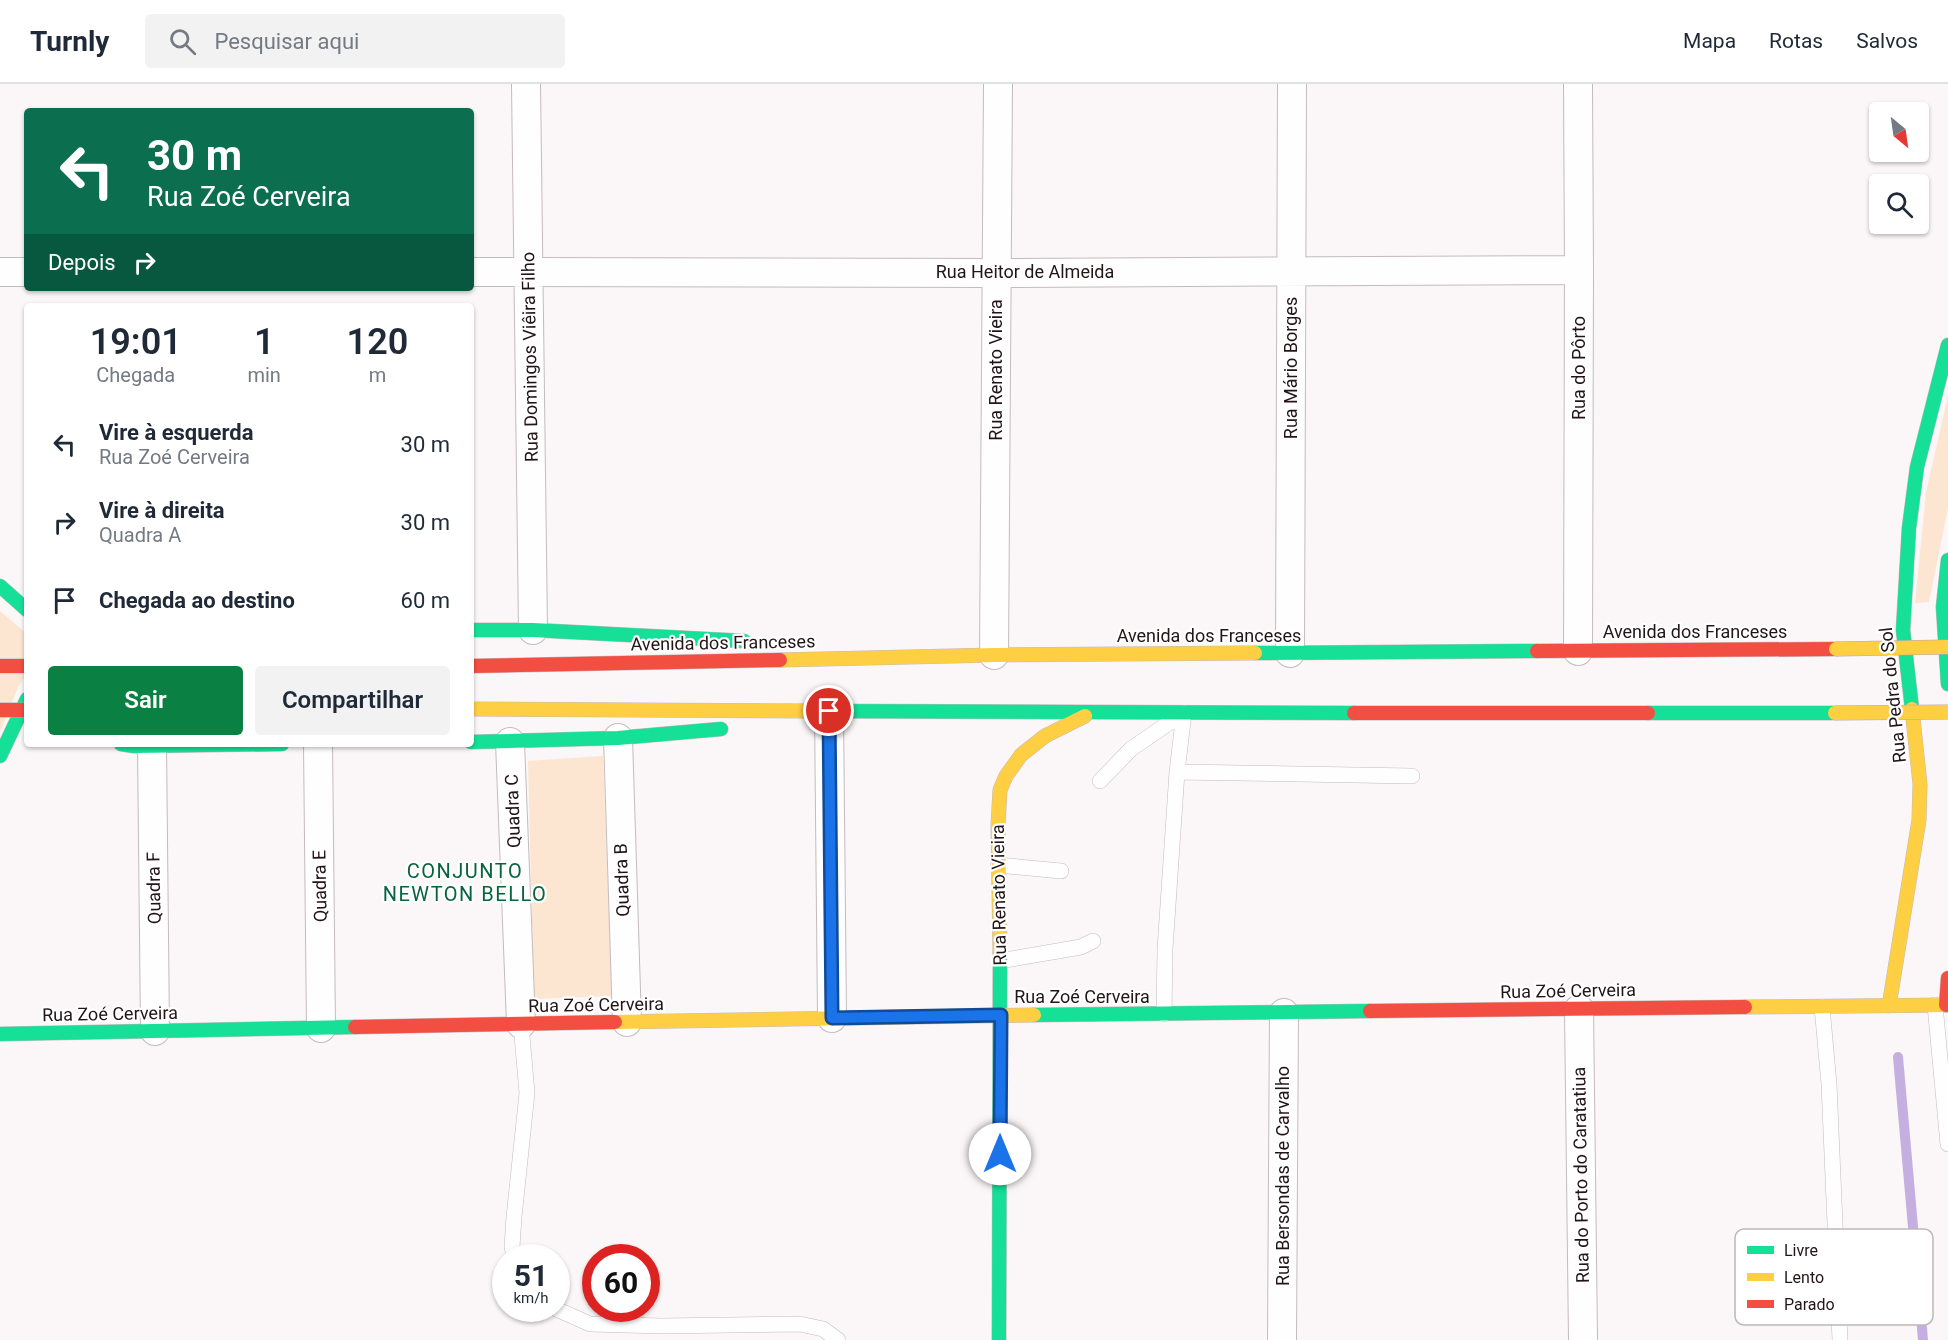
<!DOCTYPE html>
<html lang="pt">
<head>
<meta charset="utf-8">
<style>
	:root { --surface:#fff; --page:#f2f2f3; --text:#1f2937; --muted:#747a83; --line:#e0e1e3; --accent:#0b8043 }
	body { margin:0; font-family:Roboto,sans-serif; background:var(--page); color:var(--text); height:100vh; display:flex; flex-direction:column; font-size:22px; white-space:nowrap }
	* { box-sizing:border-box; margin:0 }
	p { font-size:20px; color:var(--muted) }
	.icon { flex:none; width:33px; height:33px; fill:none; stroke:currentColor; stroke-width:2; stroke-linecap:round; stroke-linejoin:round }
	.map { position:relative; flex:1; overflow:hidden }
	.details { position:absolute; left:24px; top:219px; width:450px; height:444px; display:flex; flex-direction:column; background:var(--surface); border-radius:6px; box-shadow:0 2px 4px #0004 }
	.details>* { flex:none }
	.banner { position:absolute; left:24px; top:24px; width:450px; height:183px; border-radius:6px; box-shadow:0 2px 4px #0004; background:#0b6e4f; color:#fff; overflow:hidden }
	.needle { width:39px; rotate:151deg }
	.tools { position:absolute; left:1869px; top:18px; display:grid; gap:12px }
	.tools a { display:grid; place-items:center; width:60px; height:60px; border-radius:6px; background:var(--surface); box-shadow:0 2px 4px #0004; font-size:30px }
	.speed { position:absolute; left:492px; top:1160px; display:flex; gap:12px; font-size:30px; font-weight:700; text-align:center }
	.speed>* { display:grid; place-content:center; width:78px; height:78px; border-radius:50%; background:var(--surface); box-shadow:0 2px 4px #0004; line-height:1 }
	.speed small { font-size:15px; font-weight:400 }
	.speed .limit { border:9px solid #d22; background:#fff; color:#111 }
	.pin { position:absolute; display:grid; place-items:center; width:51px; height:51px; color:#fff; margin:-26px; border:3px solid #fff; border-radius:50%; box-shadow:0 2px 6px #0007 }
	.me { position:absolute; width:66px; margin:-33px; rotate:0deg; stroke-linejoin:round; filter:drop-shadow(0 0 4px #0008) }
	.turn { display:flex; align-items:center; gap:21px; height:126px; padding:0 24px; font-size:27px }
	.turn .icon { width:78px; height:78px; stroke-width:2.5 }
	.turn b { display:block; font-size:42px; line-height:51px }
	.then { display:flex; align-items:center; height:57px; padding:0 24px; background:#0003; gap:12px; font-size:22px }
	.eta { display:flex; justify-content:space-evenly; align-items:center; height:102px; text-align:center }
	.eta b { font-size:36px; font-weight:600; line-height:42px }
	.action { display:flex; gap:12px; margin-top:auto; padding:12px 24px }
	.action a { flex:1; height:69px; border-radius:6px; background:var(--accent); color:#fff; font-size:24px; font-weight:600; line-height:69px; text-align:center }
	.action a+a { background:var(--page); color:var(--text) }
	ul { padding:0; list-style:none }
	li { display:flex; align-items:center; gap:18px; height:78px; padding:0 24px }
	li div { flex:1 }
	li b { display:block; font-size:22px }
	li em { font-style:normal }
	header { display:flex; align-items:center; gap:36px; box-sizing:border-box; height:84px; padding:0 30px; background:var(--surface); border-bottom:2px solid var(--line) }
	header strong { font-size:28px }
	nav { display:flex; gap:33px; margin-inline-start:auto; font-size:21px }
	.search { width:420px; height:54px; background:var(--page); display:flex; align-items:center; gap:15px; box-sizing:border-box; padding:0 21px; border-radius:6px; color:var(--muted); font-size:22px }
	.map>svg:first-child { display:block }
	.green { fill:#fce5d1 }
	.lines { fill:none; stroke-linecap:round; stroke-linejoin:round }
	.stream { stroke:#c4afe0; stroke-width:10 }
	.lane-casing { stroke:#c4bbbd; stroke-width:16 }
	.street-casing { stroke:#c4bbbd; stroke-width:30 }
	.fast-casing { stroke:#c4bbbd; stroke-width:15 }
	.slow-casing { stroke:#c4bbbd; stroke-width:15 }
	.jam-casing { stroke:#c4bbbd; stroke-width:15 }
	.lane { stroke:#fefefe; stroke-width:15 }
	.street { stroke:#fefefe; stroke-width:28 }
	.fast { stroke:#16e098; stroke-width:14 }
	.slow { stroke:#ffcf43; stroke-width:14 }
	.jam { stroke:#f24e42; stroke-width:14 }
	.slow-bridge-casing { stroke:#b5a7b0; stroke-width:15; stroke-linecap:butt }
	.jam-bridge-casing { stroke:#b5a7b0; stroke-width:15; stroke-linecap:butt }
	.slow-bridge { stroke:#ffcf43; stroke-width:14 }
	.jam-bridge { stroke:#f24e42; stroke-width:14 }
	.route-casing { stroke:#114b97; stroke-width:15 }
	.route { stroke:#1a73e8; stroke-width:10 }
	.labels { text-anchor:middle; stroke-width:4.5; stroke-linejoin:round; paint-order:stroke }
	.street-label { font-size:18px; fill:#231417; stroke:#fff }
	.neighbourhood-label { font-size:20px; letter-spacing:1.5px; fill:#06643f; stroke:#fff }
	.key { fill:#fff; stroke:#bdb8b9; stroke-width:1.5 }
	.key-label { font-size:16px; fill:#231417 }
</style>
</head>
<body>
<header>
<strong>Turnly</strong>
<div class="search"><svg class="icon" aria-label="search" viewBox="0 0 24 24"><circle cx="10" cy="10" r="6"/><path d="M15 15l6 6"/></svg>Pesquisar aqui</div>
<nav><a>Mapa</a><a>Rotas</a><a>Salvos</a></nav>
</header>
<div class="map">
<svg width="1948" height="1256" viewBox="0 0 1948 1256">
	<rect width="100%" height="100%" fill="#fbf6f7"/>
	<path class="green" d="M1948,312V424L1929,518L1915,519L1926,409Z
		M0,527L27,550V589L18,603L0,648Z
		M603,672L612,912L534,915L528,677Z"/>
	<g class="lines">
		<path class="stream" d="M1898,973L1923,1256"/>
		<defs>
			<path id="lane" d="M1177,688L1184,629
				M1100,697L1131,665L1176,634
				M998,781L1061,787
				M1000,877L1081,863L1093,857
				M1935,921L1948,1060
				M1822,923L1829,1000L1840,1256
				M1164,930L1165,865L1177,688L1412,692
				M514,1173L512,1163L514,1133L527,1009L521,940
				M554,1224L590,1240L662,1242L800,1240L823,1245L838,1256"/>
			<path id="street" d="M526,0L533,546
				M0,188H27
				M471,188L996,189L1579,186
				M1578,567L1579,186L1578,0
				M1290,569L1292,0
				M994,571L998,0
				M829,627L832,934
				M618,654L627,938
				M510,658L521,940
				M318,660L321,944
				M152,662L155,947
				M1579,925L1583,1256
				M1282,1256L1284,929"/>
			<path id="fast" d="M1948,476L1943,523L1948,600
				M0,502L27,526
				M471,546H533L744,557
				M1255,569L1537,567
				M1912,625L1903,546L1909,444L1917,383L1948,261
				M814,627L1354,629
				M1648,629H1835
				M471,658L618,654L721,645
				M121,660L134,662L282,660
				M0,672L27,615
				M1034,931L1370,927
				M0,950L355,943
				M999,1256L1000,868"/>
			<path id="slow" d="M780,576L994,571L1255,569
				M471,625L814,627
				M1000,868L998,741L1000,706L1006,692L1021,671L1045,652L1085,632
				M1889,922L1919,736L1920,700L1912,625
				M1745,923L1948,921
				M615,938L1034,931"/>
			<path id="jam" d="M1537,567L1836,565
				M0,582H27
				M471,582L780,576
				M1354,629H1648
				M1946,921L1948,894
				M1370,927L1745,923
				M355,943L615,938"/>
		</defs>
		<use href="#lane" class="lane-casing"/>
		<use href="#street" class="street-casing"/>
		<use href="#fast" class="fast-casing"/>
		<use href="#slow" class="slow-casing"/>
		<use href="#jam" class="jam-casing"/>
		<use href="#lane" class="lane"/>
		<use href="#street" class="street"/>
		<use href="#fast" class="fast"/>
		<use href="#slow" class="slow"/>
		<use href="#jam" class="jam"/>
		<defs>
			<path id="slow-bridge" d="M1836,565L1948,563
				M1835,629L1948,628"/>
			<path id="jam-bridge" d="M0,626H27"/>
		</defs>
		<use href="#slow-bridge" class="slow-bridge-casing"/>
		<use href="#jam-bridge" class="jam-bridge-casing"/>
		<use href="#slow-bridge" class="slow-bridge"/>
		<use href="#jam-bridge" class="jam-bridge"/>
	</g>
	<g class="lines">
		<defs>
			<path id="route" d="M829,627L832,934L1001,931L1000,1070"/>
		</defs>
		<use href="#route" class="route-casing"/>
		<use href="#route" class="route"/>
	</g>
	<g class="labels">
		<g class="street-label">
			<text x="1025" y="194">Rua Heitor de Almeida</text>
			<text transform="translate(530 273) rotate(-91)" y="6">Rua Domingos Viêira Filho</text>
			<text transform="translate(1291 284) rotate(-90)" y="6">Rua Mário Borges</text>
			<text transform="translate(1579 284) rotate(-90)" y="6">Rua do Pôrto</text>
			<text transform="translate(996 286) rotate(-90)" y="6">Rua Renato Vieira</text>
			<text x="1695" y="554">Avenida dos Franceses</text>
			<text x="1209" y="558">Avenida dos Franceses</text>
			<text transform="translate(723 559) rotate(-1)" y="6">Avenida dos Franceses</text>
			<text transform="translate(1893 611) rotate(-96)" y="6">Rua Pedra do Sol</text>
			<text transform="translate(513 727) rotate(-92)" y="6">Quadra C</text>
			<text transform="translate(622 796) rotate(-92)" y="6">Quadra B</text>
			<text transform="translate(320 802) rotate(-91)" y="6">Quadra E</text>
			<text transform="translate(154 804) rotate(-91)" y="6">Quadra F</text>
			<text transform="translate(999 811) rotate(-91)" y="6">Rua Renato Vieira</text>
			<text transform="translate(1568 907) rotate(-1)" y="6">Rua Zoé Cerveira</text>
			<text x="1082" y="919">Rua Zoé Cerveira</text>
			<text transform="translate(596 921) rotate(-1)" y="6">Rua Zoé Cerveira</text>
			<text transform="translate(110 930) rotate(-1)" y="6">Rua Zoé Cerveira</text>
			<text transform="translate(1581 1091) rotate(-91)" y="6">Rua do Porto do Caratatiua</text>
			<text transform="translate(1283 1092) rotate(-90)" y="6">Rua Bersondas de Carvalho</text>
		</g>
		<g class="neighbourhood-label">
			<text x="465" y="794">CONJUNTO<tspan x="465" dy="23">NEWTON BELLO</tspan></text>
		</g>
	</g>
	<rect x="1735" y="1145" width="198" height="96" rx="9" class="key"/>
	<rect x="1747" y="1162" width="27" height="8" fill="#16e098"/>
	<rect x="1747" y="1189" width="27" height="8" fill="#ffcf43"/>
	<rect x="1747" y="1216" width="27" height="8" fill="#f24e42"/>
	<g class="key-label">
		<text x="1784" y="1172">Livre</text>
		<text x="1784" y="1199">Lento</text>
		<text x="1784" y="1226">Parado</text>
	</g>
</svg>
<div class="tools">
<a><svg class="needle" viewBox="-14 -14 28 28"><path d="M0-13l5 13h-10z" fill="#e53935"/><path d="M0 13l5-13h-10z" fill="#747a83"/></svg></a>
<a><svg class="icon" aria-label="search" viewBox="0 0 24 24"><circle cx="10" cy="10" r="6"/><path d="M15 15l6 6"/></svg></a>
</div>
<div class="speed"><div>51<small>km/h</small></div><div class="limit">60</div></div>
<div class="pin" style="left:829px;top:627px;background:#d93025"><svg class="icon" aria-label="arrive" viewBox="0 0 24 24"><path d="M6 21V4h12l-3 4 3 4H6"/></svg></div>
<svg class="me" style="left:1000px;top:1070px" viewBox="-20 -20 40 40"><circle r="19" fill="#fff"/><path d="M0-13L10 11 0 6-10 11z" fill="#1a73e8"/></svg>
<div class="banner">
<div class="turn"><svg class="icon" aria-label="left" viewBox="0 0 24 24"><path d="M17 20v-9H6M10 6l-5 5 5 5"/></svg><div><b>30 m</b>Rua Zoé Cerveira</div></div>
<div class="then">Depois<svg class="icon" aria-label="right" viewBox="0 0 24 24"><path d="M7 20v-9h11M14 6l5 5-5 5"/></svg></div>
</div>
<section class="details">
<div class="eta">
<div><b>19:01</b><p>Chegada</p></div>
<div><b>1</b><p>min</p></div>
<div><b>120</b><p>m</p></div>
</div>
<ul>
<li><svg class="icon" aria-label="left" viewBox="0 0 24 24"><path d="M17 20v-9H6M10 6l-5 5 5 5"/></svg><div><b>Vire à esquerda</b><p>Rua Zoé Cerveira</p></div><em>30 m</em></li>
<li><svg class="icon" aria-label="right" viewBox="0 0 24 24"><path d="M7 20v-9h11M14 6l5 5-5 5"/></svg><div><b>Vire à direita</b><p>Quadra A</p></div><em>30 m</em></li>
<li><svg class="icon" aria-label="arrive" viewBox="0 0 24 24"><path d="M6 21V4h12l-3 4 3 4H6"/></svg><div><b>Chegada ao destino</b></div><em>60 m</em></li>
</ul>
<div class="action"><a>Sair</a><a>Compartilhar</a></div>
</section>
</div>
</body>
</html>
